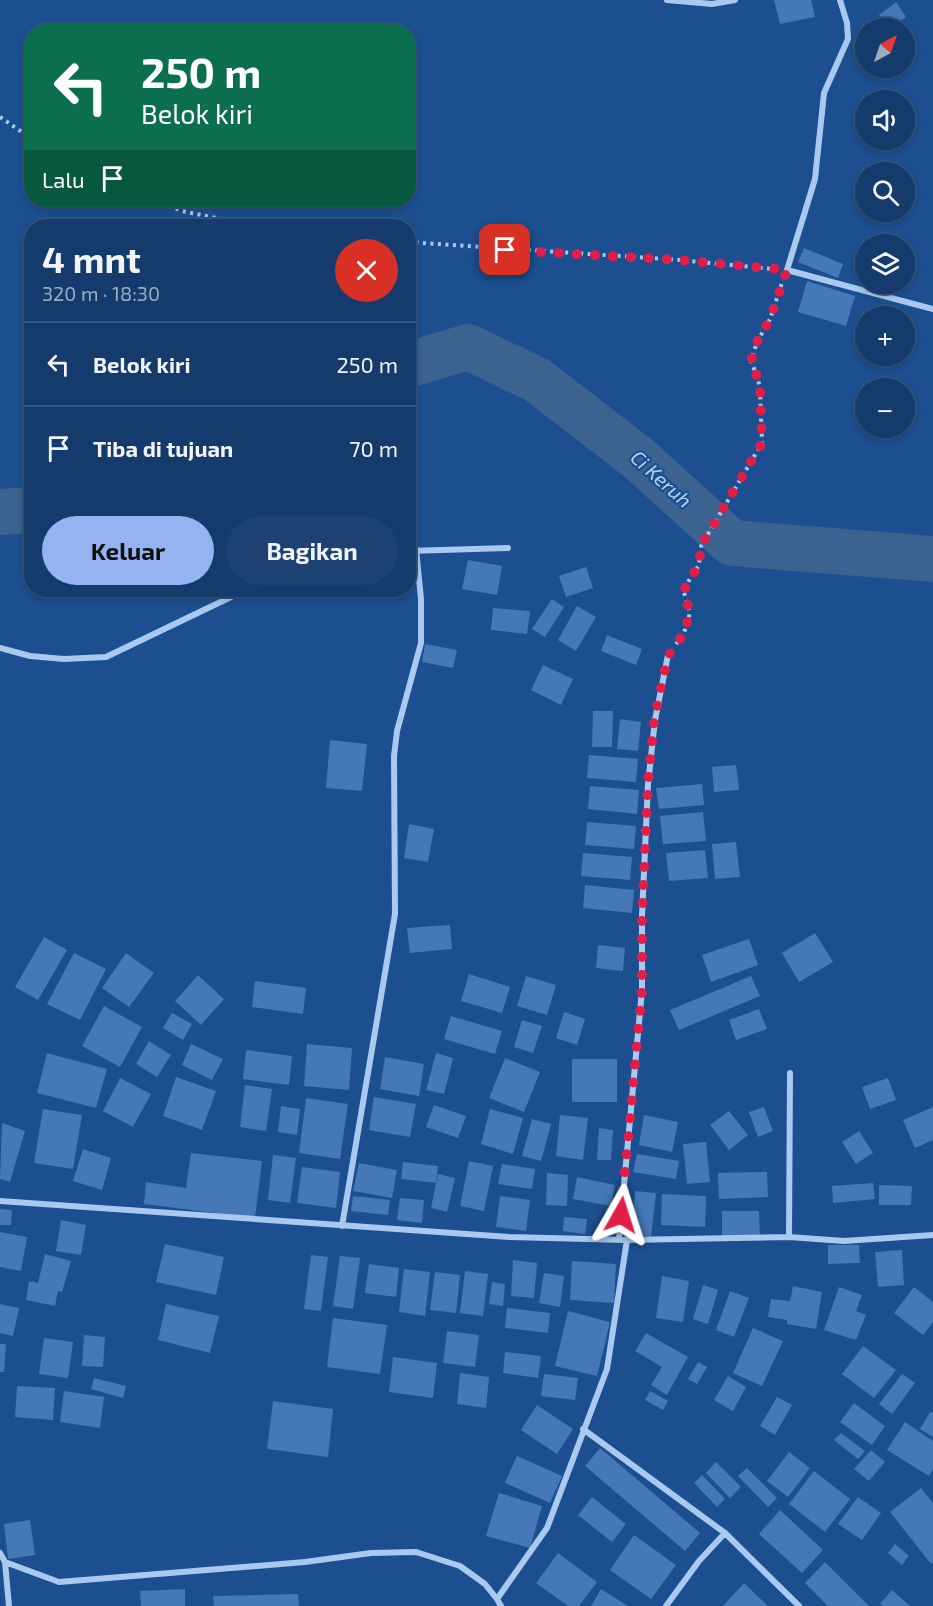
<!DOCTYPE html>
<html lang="id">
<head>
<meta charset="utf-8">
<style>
	:root { --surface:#143b6b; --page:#1d4271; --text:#f1f3f6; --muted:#9dadc1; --line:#33557e; --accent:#95b2f1 }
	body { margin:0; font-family:"Exo 2",sans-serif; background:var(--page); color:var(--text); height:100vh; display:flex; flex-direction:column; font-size:22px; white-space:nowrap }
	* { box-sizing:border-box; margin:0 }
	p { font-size:20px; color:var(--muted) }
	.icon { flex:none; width:33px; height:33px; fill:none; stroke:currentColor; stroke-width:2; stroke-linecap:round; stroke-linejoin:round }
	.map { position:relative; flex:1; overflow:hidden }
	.sheet { position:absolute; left:24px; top:219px; width:392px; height:378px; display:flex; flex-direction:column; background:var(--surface); border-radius:24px; box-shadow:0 3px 9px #0003,0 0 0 2px var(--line) }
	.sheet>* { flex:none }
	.guide { position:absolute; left:24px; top:24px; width:392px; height:183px; border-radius:24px; box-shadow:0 3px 9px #0003,0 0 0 2px var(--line); background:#0b6e4f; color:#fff; overflow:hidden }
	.needle { width:39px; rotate:40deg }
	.fabs { position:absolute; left:855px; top:18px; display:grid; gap:12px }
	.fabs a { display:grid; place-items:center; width:60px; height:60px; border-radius:50%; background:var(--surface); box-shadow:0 3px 9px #0003,0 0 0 2px var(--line); font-size:30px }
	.pin { position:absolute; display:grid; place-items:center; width:51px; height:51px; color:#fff; margin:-26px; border-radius:12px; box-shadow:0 3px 9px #0006 }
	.me { position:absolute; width:66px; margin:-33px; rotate:6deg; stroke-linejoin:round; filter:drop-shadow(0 0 4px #0008) }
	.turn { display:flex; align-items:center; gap:21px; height:126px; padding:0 18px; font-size:27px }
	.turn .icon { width:78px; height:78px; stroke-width:2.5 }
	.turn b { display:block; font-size:42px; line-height:51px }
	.then { display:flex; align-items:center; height:57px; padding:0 18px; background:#0003; gap:12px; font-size:22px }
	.round { display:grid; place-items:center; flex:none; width:63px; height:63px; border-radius:32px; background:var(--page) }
	.head { display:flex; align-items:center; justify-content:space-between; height:102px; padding:0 18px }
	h1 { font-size:36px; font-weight:700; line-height:45px }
	.action { display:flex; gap:12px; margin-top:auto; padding:12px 18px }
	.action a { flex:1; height:69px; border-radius:36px; background:var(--accent); color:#111; font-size:24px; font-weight:700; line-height:69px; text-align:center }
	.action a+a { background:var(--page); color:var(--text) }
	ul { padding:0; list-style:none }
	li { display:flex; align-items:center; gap:18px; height:84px; padding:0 18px; border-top:2px solid var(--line) }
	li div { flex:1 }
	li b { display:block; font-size:22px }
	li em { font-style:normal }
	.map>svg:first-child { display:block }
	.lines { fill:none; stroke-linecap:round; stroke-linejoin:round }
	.river { stroke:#3c6290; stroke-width:46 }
	.building { fill:#4478b7 }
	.path { stroke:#a9c9ee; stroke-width:4; stroke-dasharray:3 4.5; stroke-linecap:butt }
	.minor { stroke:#a9c9ee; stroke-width:6 }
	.route { stroke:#e11d48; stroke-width:10; stroke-dasharray:0 18 }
	.labels { text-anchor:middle; stroke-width:4.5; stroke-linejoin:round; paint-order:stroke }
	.water-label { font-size:20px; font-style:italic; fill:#b5d3f5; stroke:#1b4f8f }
</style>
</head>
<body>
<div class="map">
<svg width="933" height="1606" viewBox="0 0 933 1606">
	<rect width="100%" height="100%" fill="#1b4f8f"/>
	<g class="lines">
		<path class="river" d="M408,365L468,347L537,380L638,458L732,543L933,559
			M0,512L32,510"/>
	</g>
	<path class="building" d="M774,0H811L815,17L780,24Z
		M896,2L906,17L889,28L879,15Z
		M804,248L843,264L838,278L798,262Z
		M807,281L855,296L846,326L798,312Z
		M468,560L502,566L497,595L462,589Z
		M586,567L593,588L566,597L559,576Z
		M552,599L564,607L545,637L532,629Z
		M577,606L596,617L576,651L558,640Z
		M493,608L530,611L527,634L491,630Z
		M607,635L642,649L636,665L601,651Z
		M425,644L457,650L453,668L422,662Z
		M543,665L573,679L561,705L531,690Z
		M593,711H613L612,747H592Z
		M620,719L641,722L638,751L617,749Z
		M330,740L367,744L362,791L326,788Z
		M589,755L638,759L636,782L587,778Z
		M736,765L739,790L714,792L712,767Z
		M702,784L704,805L659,809L656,788Z
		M590,786L639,790L637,814L588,809Z
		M703,812L706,841L663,844L660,816Z
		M587,822L636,826L634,849L585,845Z
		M409,824L434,829L428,862L404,858Z
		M736,842L740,877L715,879L712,844Z
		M705,850L708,878L669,881L666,853Z
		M583,853L632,857L630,880L581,876Z
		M585,885L634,890L632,913L583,908Z
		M450,925L452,949L410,953L407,928Z
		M815,933L833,962L799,982L782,953Z
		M44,937L67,950L38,1000L15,987Z
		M749,939L758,965L711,982L702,955Z
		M598,945L625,948L623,971L596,968Z
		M74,953L106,969L80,1020L47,1004Z
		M126,953L154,973L129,1007L102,988Z
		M469,974L510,987L502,1013L461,1001Z
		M198,975L224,999L201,1025L175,1001Z
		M526,976L556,985L547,1015L517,1006Z
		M751,976L760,996L679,1030L670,1010Z
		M255,981L306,988L303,1014L252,1007Z
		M104,1006L142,1027L120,1067L82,1046Z
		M759,1009L767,1029L736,1040L729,1020Z
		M564,1012L585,1019L577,1045L556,1038Z
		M172,1013L192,1024L183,1040L163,1028Z
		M451,1016L502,1031L495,1054L444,1039Z
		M522,1020L542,1026L533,1053L514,1047Z
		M149,1041L171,1055L157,1077L136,1064Z
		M191,1044L223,1059L212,1080L182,1065Z
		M307,1044L352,1048L349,1090L304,1086Z
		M246,1050L292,1056L289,1085L243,1079Z
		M47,1053L107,1069L96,1108L37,1093Z
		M436,1053L453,1058L444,1094L426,1090Z
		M385,1057L424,1064L419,1096L380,1089Z
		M505,1058L540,1072L524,1112L489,1098Z
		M572,1059H617V1102H572Z
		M176,1077L216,1091L202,1130L163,1116Z
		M120,1078L151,1094L133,1127L103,1111Z
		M888,1078L896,1100L870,1109L862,1087Z
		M245,1085L272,1089L266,1131L240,1127Z
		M374,1097L416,1104L410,1137L369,1130Z
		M306,1098L348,1104L340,1159L299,1153Z
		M434,1105L466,1116L458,1138L426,1127Z
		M281,1106L300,1109L297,1135L278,1132Z
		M764,1107L773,1131L758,1137L749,1112Z
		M933,1107V1140L915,1148L903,1120Z
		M43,1109L82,1115L73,1169L34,1163Z
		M490,1109L523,1118L513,1154L481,1144Z
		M729,1111L748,1135L729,1150L710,1125Z
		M560,1115L588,1118L583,1160L556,1156Z
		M644,1115L678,1122L672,1152L639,1145Z
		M532,1119L551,1124L541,1161L522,1156Z
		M2,1123L25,1131L10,1182L0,1179Z
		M599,1128L613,1130L611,1160H597Z
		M859,1131L873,1153L856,1164L842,1142Z
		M706,1142L710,1182L687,1184L683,1144Z
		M83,1149L111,1158L102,1190L73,1181Z
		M191,1153L262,1161L255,1218L144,1204L146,1182L186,1188Z
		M637,1154L679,1161L676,1179L633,1172Z
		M273,1155L296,1158L290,1203L268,1200Z
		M469,1161L493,1166L484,1211L460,1206Z
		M403,1162L438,1166L436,1183L401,1179Z
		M359,1163L397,1170L392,1198L353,1191Z
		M502,1164L535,1169L532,1189L498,1184Z
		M302,1167L340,1172L336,1208L297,1203Z
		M767,1172L768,1197L719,1199L718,1173Z
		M547,1173L568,1175L567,1206L546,1205Z
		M438,1174L455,1178L447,1212L431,1208Z
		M577,1177L615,1185L611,1206L573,1199Z
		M873,1183L875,1199L833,1203L832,1186Z
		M879,1185L912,1186L911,1205H879Z
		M635,1191L656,1193L651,1237L631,1235Z
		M662,1194L706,1196L705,1227L661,1225Z
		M353,1196L390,1200L388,1215L351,1211Z
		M500,1196L530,1200L526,1231L496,1227Z
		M400,1198L424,1200L422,1223L397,1220Z
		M0,1209L12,1210L11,1225H0Z
		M722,1211H759L760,1237H722Z
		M564,1217L587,1219L585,1234L563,1231Z
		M61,1220L86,1225L81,1255L56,1251Z
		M0,1232L27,1237L21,1271L0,1267Z
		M165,1244L224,1257L216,1295L156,1282Z
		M828,1245H859L860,1263L828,1264Z
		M902,1250L904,1285L878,1287L875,1252Z
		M45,1254L71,1261L62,1292L58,1291L55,1306L26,1300L29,1281L38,1283Z
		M311,1255L328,1257L321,1311L304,1309Z
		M340,1256L360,1258L353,1309L333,1306Z
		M513,1260L537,1263L534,1298L511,1296Z
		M572,1261L616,1264L614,1303L570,1300Z
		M369,1264L399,1268L396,1297L365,1293Z
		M404,1269L430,1272L425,1316L399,1312Z
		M465,1271L488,1274L483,1316L460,1313Z
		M435,1272L460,1275L456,1313L430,1310Z
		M544,1273L564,1276L560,1307L539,1303Z
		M662,1276L689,1281L683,1322L656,1318Z
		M492,1282L505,1284L503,1306L489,1304Z
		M703,1285L718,1290L708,1324L693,1319Z
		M793,1286L822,1292L816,1329L787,1324V1320L768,1317L771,1299L790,1301Z
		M839,1287L862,1295L856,1311L866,1315L856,1340L824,1330Z
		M914,1287L933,1302V1322L923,1335L894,1313Z
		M730,1291L749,1298L734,1337L716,1330Z
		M0,1304L19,1308L13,1336L0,1333Z
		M166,1304L219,1316L210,1353L158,1340Z
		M507,1308L550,1313L548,1333L505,1328Z
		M568,1311L610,1322L597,1376L555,1366Z
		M333,1318L387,1325L380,1374L327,1367Z
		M753,1328L783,1341L762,1386L733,1373Z
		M447,1331L479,1335L475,1367L443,1363Z
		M646,1333L688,1357L667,1395L651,1385L662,1367L635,1351Z
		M84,1335L105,1337L103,1367L82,1366Z
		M44,1338L73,1342L68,1378L39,1374Z
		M0,1344H6L4,1372H0Z
		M863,1346L896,1370L874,1398L842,1374Z
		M505,1352L541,1356L538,1378L503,1373Z
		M393,1357L437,1363L433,1398L389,1392Z
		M698,1362L707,1367L697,1384L688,1379Z
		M460,1373L489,1377L486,1408L457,1404Z
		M544,1374L578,1378L575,1400L541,1396Z
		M902,1374L915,1383L892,1414L879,1404Z
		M728,1376L746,1387L733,1411L714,1400Z
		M94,1378L126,1386L123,1398L91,1389Z
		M17,1386L55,1388L53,1420L15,1417Z
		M64,1391L104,1397L100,1428L60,1422Z
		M650,1391L668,1401L663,1410L645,1400Z
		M777,1397L792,1405L775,1435L760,1426Z
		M273,1401L333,1409L328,1457L267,1449Z
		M854,1403L885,1426L872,1445L840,1422Z
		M537,1405L573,1429L557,1454L521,1430Z
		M930,1412L933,1413V1437L920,1429Z
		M905,1422L933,1441V1469L929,1476L887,1450Z
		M841,1433L865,1451L858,1459L834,1440Z
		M600,1448L700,1533L685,1551L585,1466Z
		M871,1450L885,1462L869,1481L854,1469Z
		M789,1452L810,1468L788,1497L767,1481Z
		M517,1456L562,1476L550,1503L505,1483Z
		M716,1462L741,1487L730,1498L706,1473Z
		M747,1468L777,1498L768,1507L738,1476Z
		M814,1471L850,1499L825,1532L789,1504Z
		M702,1475L725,1499L717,1507L694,1483Z
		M921,1488L933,1503V1562L931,1564L890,1512Z
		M499,1493L542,1506L530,1548L486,1536Z
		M592,1497L626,1524L612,1542L578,1515Z
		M858,1497L881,1513L862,1540L838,1524Z
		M780,1510L823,1550L802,1573L759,1534Z
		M30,1520L35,1555L8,1559L4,1524Z
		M634,1535L676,1565L651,1599L610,1570Z
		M895,1544L909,1556L902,1565L888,1553Z
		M558,1553L597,1582L579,1606H568L536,1583Z
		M825,1562L869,1606H828L805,1583Z
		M744,1583L768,1606H723Z
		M185,1589V1606H141L140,1591Z
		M601,1589L628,1606H591Z
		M892,1590L910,1606H883L880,1604Z
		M298,1594L299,1606H214L213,1596Z"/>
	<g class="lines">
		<path class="path" d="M0,117L32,139
			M155,200L182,211L255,226
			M408,242L680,260L772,269
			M676,644L684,633L690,613L684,592L686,585L699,565L701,546L762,443L760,390L758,379L751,361L757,342L770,319L782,283"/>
		<path class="minor" d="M667,0L712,4L735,0
			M840,0L847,23L848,39L824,93L815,179L787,270L933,309
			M408,551L508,548
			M0,648L30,656L64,659L106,657L233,596L254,590
			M0,1201L509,1237L627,1240L789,1237L844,1241L933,1235
			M342,1226L395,914L394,756L397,731L421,643V599L416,549
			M789,1237L790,1073
			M619,1239L642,990V916L648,784L655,720L668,655
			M583,1429L725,1533L799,1606
			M0,1553L5,1562L9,1606
			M5,1562L59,1582L305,1562L371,1553L416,1552L460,1566L485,1584L497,1599
			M501,1606L497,1599L547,1528L607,1369L627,1240
			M666,1606L699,1561L725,1533"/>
	</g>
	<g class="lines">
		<path class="route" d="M505,250L680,260L787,270L770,319L757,342L751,361L758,379L760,390L762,443L701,546L699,565L686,585L684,592L690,613L684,633L668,656L654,720L648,784L642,916V990L621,1215"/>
	</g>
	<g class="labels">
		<g class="water-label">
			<text transform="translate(661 479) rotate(42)" y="7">Ci Keruh</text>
		</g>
	</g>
</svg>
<div class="fabs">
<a><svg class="needle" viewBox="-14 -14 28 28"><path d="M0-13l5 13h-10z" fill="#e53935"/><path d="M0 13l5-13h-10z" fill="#9dadc1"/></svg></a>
<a><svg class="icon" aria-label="sound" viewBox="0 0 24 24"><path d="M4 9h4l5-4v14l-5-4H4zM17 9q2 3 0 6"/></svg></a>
<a><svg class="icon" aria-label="search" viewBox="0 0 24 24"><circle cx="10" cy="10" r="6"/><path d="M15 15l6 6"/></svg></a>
<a><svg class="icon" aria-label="layers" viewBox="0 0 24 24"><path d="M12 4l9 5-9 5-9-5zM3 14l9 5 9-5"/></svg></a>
<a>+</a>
<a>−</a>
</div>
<div class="pin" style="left:505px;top:250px;background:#d93025"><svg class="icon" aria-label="arrive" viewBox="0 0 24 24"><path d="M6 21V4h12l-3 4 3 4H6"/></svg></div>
<svg class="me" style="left:621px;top:1215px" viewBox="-20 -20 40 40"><path d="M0-17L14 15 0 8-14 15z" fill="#e11d48" stroke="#fff" stroke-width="4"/></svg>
<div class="guide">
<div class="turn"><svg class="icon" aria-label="left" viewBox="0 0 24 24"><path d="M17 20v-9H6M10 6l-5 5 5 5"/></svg><div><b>250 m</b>Belok kiri</div></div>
<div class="then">Lalu<svg class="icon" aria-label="arrive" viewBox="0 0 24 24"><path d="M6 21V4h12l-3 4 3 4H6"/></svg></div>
</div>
<section class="sheet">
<div class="head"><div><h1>4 mnt</h1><p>320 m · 18:30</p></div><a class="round" style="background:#d93025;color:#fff"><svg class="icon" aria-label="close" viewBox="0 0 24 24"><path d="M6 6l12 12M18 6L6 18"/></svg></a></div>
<ul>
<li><svg class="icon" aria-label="left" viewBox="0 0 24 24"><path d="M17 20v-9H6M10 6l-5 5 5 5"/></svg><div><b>Belok kiri</b></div><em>250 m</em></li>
<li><svg class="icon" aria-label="arrive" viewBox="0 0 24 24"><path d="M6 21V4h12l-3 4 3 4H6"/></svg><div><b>Tiba di tujuan</b></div><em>70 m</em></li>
</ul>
<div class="action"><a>Keluar</a><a>Bagikan</a></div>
</section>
</div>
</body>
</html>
